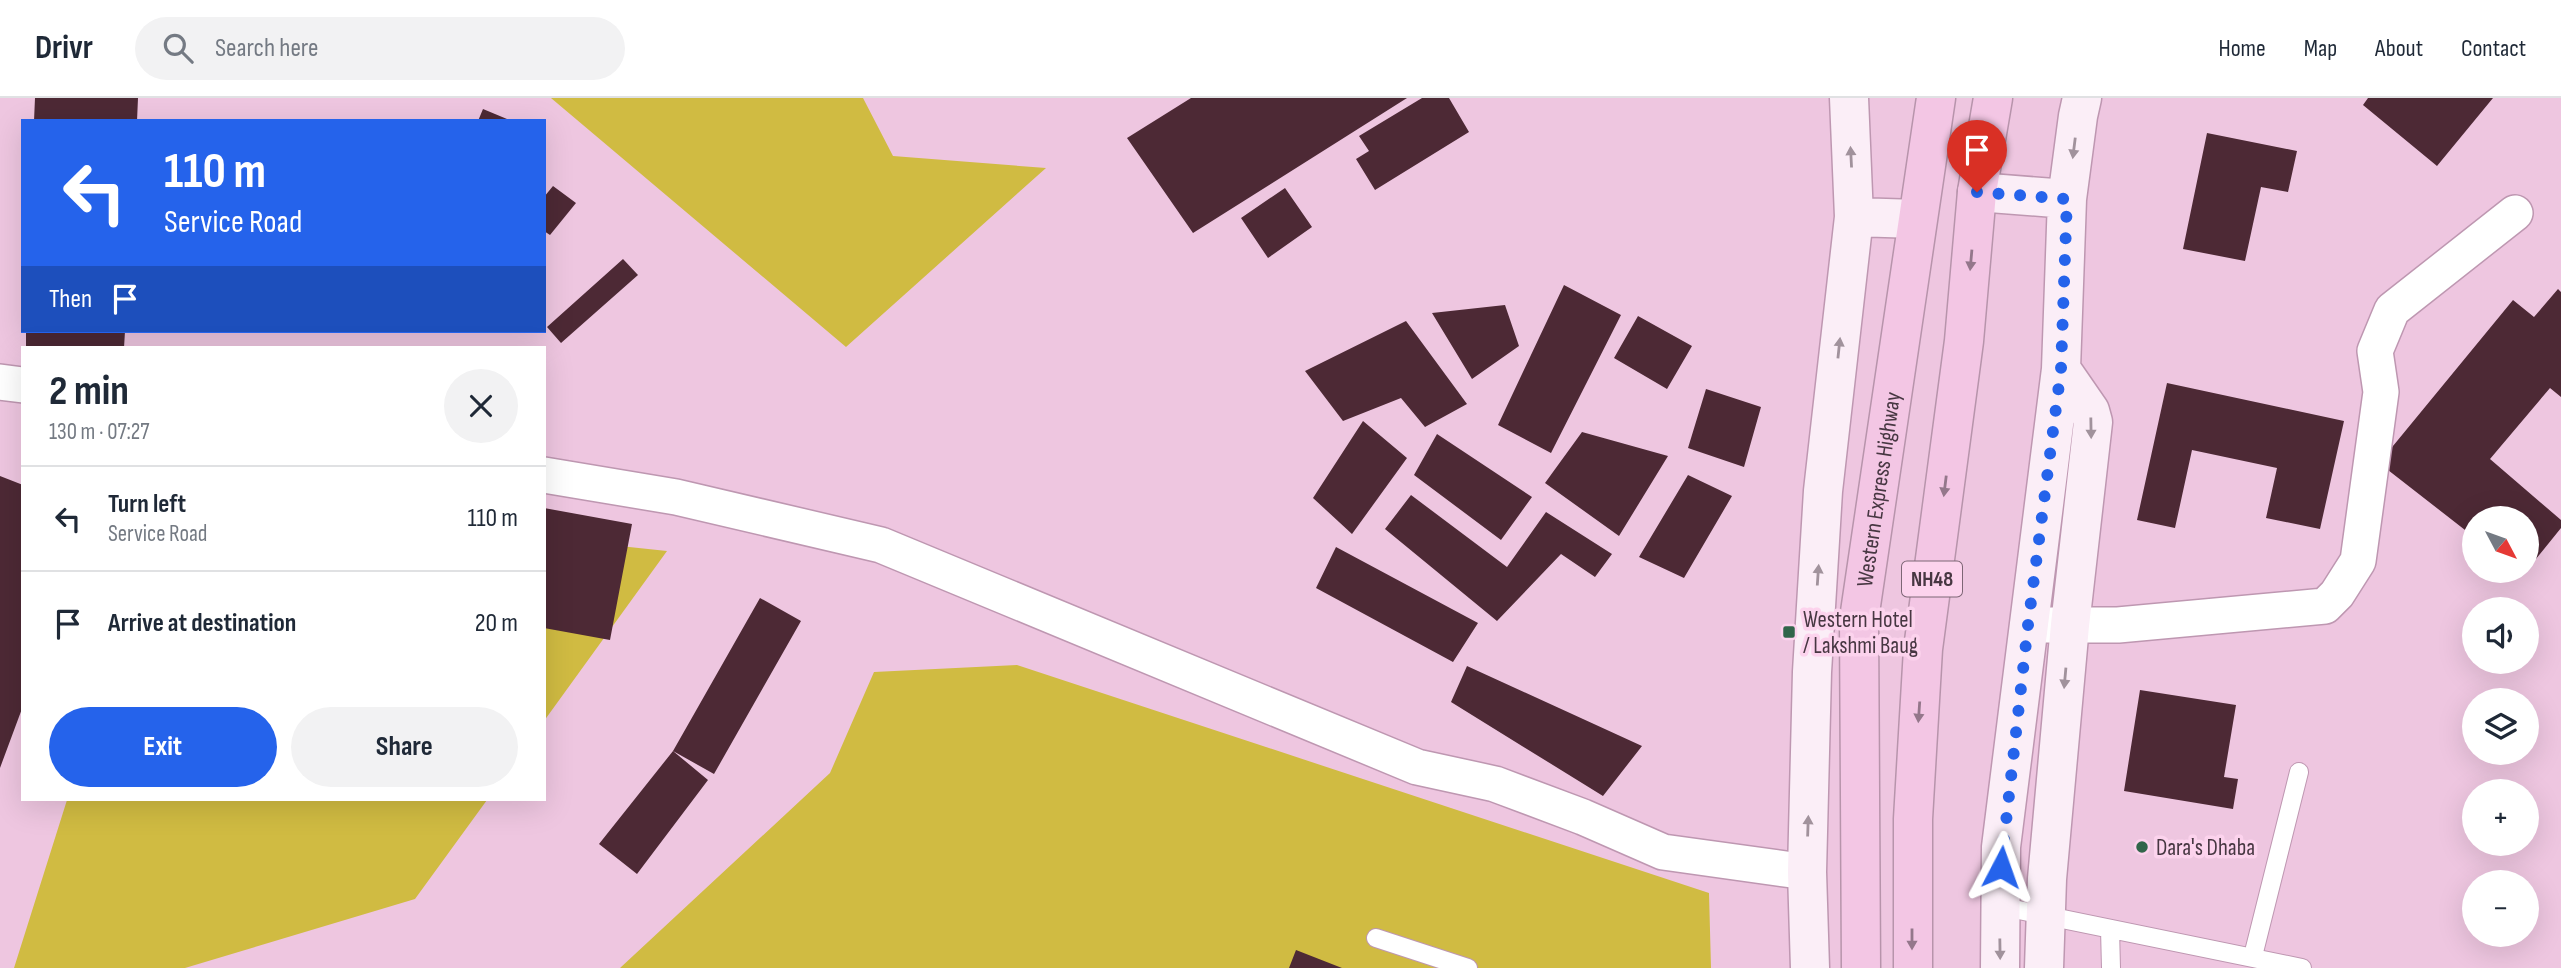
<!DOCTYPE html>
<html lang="en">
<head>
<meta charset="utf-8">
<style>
	:root { --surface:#fff; --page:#f2f2f3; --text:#1f2937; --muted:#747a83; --line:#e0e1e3; --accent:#2563eb }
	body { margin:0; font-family:"Sofia Sans Condensed",sans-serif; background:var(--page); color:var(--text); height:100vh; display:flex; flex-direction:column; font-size:26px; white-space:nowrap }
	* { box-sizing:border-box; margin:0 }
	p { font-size:23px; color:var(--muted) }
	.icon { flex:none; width:38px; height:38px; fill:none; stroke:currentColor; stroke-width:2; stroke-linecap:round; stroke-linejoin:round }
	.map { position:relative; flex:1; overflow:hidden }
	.drawer { position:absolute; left:21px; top:248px; width:525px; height:455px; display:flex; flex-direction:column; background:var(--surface); border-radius:0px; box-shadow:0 7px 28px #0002 }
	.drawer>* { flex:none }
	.hud { position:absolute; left:21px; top:21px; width:525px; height:214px; border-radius:0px; box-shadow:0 7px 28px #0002; background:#2563eb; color:#fff; overflow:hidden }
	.needle { width:46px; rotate:131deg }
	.controls { position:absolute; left:2462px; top:408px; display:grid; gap:14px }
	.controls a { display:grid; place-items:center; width:77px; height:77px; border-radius:50%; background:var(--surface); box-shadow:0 7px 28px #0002; font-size:35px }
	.pin { position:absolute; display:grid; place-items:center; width:60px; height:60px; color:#fff; margin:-72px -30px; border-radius:50% 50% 50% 0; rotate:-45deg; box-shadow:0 0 7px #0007 }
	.pin .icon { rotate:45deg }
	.me { position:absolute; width:77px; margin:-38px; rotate:4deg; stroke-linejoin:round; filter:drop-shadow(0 0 5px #0008) }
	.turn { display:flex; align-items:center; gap:24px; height:147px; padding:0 28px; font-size:32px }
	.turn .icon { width:91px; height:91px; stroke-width:2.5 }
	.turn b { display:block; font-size:49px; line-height:60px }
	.then { display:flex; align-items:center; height:66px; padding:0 28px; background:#0003; gap:14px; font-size:26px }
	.round { display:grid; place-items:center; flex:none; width:74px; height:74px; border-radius:37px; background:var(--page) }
	.headline { display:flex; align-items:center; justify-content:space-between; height:119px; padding:0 28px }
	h1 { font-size:42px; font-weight:700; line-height:52px }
	.primary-button { display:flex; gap:14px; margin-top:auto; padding:14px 28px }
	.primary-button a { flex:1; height:80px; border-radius:42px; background:var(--accent); color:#fff; font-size:28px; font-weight:700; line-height:80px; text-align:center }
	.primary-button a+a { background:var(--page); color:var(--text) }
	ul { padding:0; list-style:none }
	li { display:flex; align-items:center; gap:21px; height:105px; padding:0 28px; border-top:2px solid var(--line) }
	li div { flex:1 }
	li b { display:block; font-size:26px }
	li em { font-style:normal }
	header { display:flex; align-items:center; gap:42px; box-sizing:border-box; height:98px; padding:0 35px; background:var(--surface); border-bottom:2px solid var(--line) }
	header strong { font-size:33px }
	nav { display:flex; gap:38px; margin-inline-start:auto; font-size:24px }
	.search { width:490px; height:63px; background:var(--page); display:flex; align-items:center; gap:18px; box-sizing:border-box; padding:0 24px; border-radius:38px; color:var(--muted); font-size:26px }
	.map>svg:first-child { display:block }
	.green { fill:#d0bb42 }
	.building { fill:#4d2935 }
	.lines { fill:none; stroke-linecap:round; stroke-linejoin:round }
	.lane-casing { stroke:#be97b1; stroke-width:20 }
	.street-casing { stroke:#be97b1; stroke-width:38 }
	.secondary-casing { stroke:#be97b1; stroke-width:41 }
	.highway-casing { stroke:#b794ab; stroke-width:41 }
	.lane { stroke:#fff; stroke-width:18 }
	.street { stroke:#fff; stroke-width:35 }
	.secondary { stroke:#fbeef7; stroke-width:38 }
	.highway { stroke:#f3c6e4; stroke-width:38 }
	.oneway { fill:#a1929c }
	.oneway2 { fill:#94778b }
	.route { stroke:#2563eb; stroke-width:12; stroke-dasharray:0 21.6 }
	.poi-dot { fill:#31654a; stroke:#fcd3ed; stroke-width:2.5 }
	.labels { text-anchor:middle; stroke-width:7; stroke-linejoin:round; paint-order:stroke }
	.shield { fill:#fcd3ed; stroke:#7d6675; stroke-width:2 }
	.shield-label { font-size:21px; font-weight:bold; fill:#473742 }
	.street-label { font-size:23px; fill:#473742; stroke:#fcd3ed }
	.poi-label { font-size:23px; fill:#473742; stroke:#fcd3ed; text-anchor:start }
</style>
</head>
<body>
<header>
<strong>Drivr</strong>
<div class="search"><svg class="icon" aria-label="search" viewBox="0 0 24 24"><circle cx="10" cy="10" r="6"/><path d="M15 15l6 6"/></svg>Search here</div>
<nav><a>Home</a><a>Map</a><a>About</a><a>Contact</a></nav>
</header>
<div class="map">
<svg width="2561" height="870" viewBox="0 0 2561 870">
	<rect width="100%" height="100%" fill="#eec6e0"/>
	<path class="green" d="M551,0H863L893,58L1046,70L846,249Z
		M544,440L667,453L544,623Z
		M1017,567L1709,795L1711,870H620L830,675L874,574Z
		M67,702H487L415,801L185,870H14Z"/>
	<path class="building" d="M35,0H138L137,23H34Z
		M1191,0H1407L1193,135L1127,40Z
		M1422,0H1449L1469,34L1375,92L1356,61L1369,53L1359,38Z
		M2368,0H2493L2437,68L2363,7Z
		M483,11L512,23H478Z
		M2207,35L2297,53L2288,94L2261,89L2245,163L2183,151Z
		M553,88L576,105L550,137L544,133V99Z
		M1285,90L1312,129L1268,160L1241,120Z
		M623,161L638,177L561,245L547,229Z
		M1564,187L1621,217L1551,355L1498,327Z
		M2558,191L2561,194V299L2550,290L2490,361L2561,422V430L2527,472V420H2474V439L2379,365L2513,202L2534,219Z
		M1505,207L1519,248L1472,281L1432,215Z
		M1638,218L1692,248L1667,291L1614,260Z
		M1406,223L1467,306L1425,329L1401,300L1343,323L1305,273Z
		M26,233H125L124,250H26Z
		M2167,285L2344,323L2320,431L2266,420L2277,370L2192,352L2175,430L2137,422Z
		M1706,291L1761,309L1744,369L1688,350Z
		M1363,323L1407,360L1352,436L1313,400Z
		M1582,334L1668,358L1619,438L1545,385Z
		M1437,336L1532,399L1501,442L1414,377Z
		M1688,377L1732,398L1684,480L1639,459Z
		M0,378L23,387V608L0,670Z
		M1411,397L1507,469L1546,414L1612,456L1595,479L1561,456L1497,523L1385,431Z
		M544,410L632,426L610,542L544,530Z
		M1336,449L1478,525L1453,564L1316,490Z
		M760,500L801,523L714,676L673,653Z
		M1467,568L1642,648L1603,698L1451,604Z
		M2140,592L2236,607L2224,679L2238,681L2233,711L2124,693Z
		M673,653L708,682L637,776L599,746Z
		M1296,852L1342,870H1289Z"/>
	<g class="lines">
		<defs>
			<path id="lane" d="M1999,808L2302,870
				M2110,831L2111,870
				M1376,840L1468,870
				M2253,858L2299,674"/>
			<path id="street" d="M0,284L23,287
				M544,377L676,399L881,447L1417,669L1495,686L1583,719L1663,754L1807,774
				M2028,527H2118L2325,508L2337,496L2358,463L2381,294L2375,253L2392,212L2515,115"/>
			<path id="secondary" d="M1977,94L2067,101
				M1854,119L1917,121
				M1810,870L1807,774L1812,574L1823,393L1854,119L1849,0
				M2000,870L2001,749L2061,271L2067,101L2078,18L2082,0
				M2044,870L2047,781L2070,527L2093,324L2090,313L2061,271"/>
			<g id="highway">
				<path id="s1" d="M1861,870L1859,521L1936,0"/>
				<path d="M1913,870V721L1923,551L1964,243L1977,94L1993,0"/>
			</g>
		</defs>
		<use href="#lane" class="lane-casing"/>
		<use href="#street" class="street-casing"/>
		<use href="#secondary" class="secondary-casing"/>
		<use href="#highway" class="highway-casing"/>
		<use href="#lane" class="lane"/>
		<use href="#street" class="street"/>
		<use href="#secondary" class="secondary"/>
		<use href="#highway" class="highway"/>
	</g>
	<defs><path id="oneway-solid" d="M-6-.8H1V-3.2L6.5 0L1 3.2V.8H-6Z" transform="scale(1.75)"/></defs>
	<g class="oneway">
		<use href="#oneway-solid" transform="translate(2074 50) rotate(97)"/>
		<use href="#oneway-solid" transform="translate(1851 59) rotate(-93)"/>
		<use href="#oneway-solid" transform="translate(1839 250) rotate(-84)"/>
		<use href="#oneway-solid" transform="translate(2091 330) rotate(89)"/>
		<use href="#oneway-solid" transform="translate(1818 477) rotate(-86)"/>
		<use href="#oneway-solid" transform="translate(2065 580) rotate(95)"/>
		<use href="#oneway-solid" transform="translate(1808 728) rotate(-88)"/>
		<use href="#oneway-solid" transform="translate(2000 851) rotate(89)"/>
	</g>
	<g class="oneway2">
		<use href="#oneway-solid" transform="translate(1971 162) rotate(95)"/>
		<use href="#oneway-solid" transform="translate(1945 388) rotate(97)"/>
		<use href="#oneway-solid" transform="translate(1919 614) rotate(94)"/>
		<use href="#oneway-solid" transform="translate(1912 841) rotate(90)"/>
	</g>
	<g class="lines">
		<path class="route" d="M1977,94L2067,101L2061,271L2028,527L2001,769"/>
	</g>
	<g class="poi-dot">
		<rect x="1782" y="527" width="14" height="14" rx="3.5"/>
		<circle cx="2142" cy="749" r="7"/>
	</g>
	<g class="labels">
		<rect class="shield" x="1902" y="463.5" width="60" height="35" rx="5"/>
		<g class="shield-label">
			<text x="1932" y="488">NH48</text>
		</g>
		<g class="street-label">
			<text dy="8" stroke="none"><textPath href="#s1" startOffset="480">Western Express Highway</textPath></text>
		</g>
		<g class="poi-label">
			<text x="1803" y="529">Western Hotel<tspan x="1803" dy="26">/ Lakshmi Baug</tspan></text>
			<text x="2156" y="757">Dara's Dhaba</text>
		</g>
	</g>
</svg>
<div class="controls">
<a><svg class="needle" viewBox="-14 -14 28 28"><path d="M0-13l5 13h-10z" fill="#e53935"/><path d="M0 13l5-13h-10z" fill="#747a83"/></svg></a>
<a><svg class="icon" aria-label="sound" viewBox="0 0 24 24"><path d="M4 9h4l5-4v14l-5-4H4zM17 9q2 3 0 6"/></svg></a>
<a><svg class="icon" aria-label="layers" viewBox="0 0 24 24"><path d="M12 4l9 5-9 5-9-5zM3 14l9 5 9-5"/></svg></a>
<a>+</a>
<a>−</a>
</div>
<div class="pin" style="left:1977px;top:94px;background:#d93025"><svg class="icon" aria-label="arrive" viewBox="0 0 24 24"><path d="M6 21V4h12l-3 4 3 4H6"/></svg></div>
<svg class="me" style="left:2001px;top:769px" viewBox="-20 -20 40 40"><path d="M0-17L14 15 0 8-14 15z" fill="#2563eb" stroke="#fff" stroke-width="4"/></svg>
<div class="hud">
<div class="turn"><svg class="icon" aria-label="left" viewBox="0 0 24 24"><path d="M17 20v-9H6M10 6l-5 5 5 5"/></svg><div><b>110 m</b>Service Road</div></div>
<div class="then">Then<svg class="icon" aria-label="arrive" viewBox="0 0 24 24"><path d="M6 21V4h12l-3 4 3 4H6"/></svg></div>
</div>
<section class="drawer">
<div class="headline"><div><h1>2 min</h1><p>130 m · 07:27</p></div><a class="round"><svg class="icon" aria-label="close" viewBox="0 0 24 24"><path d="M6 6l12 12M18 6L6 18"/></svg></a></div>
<ul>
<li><svg class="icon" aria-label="left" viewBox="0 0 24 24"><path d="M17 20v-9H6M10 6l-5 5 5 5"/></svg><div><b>Turn left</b><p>Service Road</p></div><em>110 m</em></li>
<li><svg class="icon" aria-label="arrive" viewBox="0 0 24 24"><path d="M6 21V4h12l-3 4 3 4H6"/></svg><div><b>Arrive at destination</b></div><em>20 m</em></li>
</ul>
<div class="primary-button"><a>Exit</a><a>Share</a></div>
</section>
</div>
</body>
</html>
